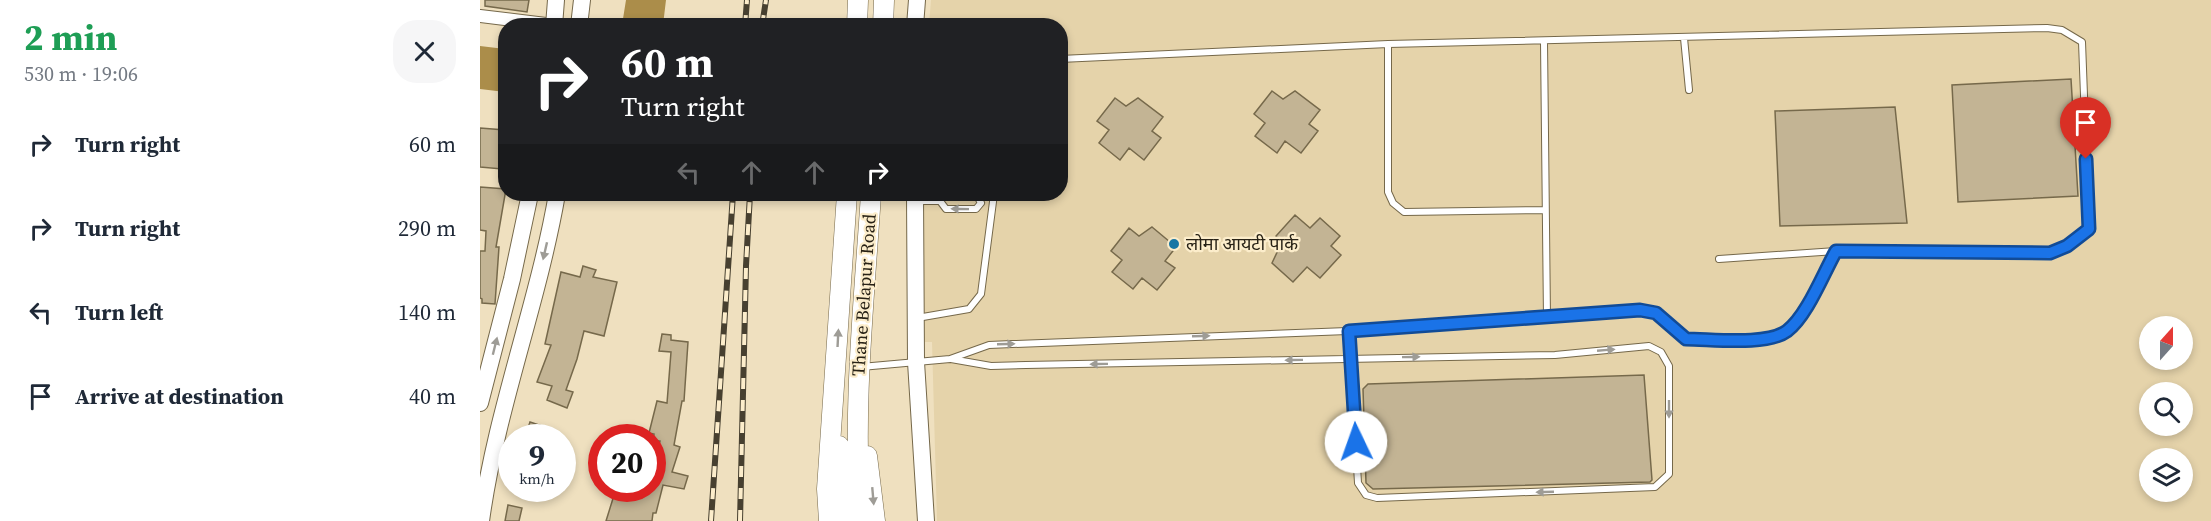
<!DOCTYPE html>
<html lang="en">
<head>
<meta charset="utf-8">
<style>
	:root { --surface:#fff; --page:#f6f6f7; --text:#1f2937; --muted:#747a83 }
	body { margin:0; font-family:"Source Serif 4","Noto Sans Devanagari",serif; background:var(--page); color:var(--text); height:100vh; display:flex; flex-direction:column; font-size:22px; white-space:nowrap }
	* { box-sizing:border-box; margin:0 }
	p { font-size:20px; color:var(--muted) }
	.icon { flex:none; width:33px; height:33px; fill:none; stroke:currentColor; stroke-width:2; stroke-linecap:round; stroke-linejoin:round }
	.map { position:relative; flex:1; overflow:hidden }
	.side { display:flex; flex-direction:column; background:var(--surface); width:480px }
	.side>* { flex:none }
	.guide { position:absolute; left:18px; top:18px; width:570px; height:183px; border-radius:24px; box-shadow:0 3px 9px #0003; background:#202124; color:#fff; overflow:hidden }
	.needle { width:39px; rotate:21deg }
	.controls { position:absolute; left:1659px; top:316px; display:grid; gap:12px }
	.controls a { display:grid; place-items:center; width:54px; height:54px; border-radius:50%; background:var(--surface); box-shadow:0 3px 9px #0003; font-size:30px }
	.speed { position:absolute; left:18px; top:424px; display:flex; gap:12px; font-size:30px; font-weight:700; text-align:center }
	.speed>* { display:grid; place-content:center; width:78px; height:78px; border-radius:50%; background:var(--surface); box-shadow:0 3px 9px #0003; line-height:1 }
	.speed small { font-size:15px; font-weight:400 }
	.speed .limit { border:9px solid #d22; background:#fff; color:#111 }
	.pin { position:absolute; display:grid; place-items:center; width:51px; height:51px; color:#fff; margin:-62px -26px; border-radius:50% 50% 50% 0; rotate:-45deg; box-shadow:0 0 6px #0007 }
	.pin .icon { rotate:45deg }
	.me { position:absolute; width:66px; margin:-33px; rotate:357deg; stroke-linejoin:round; filter:drop-shadow(0 0 4px #0008) }
	.turn { display:flex; align-items:center; gap:21px; height:126px; padding:0 24px; font-size:27px }
	.turn .icon { width:78px; height:78px; stroke-width:2.5 }
	.turn b { display:block; font-size:42px; line-height:51px }
	.lanes { display:flex; align-items:center; height:57px; padding:0 24px; background:#0003; justify-content:center; gap:30px; direction:ltr }
	.lanes .off { opacity:.35 }
	.round { display:grid; place-items:center; flex:none; width:63px; height:63px; border-radius:24px; background:var(--page) }
	.head { display:flex; align-items:center; justify-content:space-between; height:102px; padding:0 24px }
	h1 { font-size:36px; font-weight:700; line-height:45px; color:#1e9e55 }
	ul { padding:0; list-style:none }
	li { display:flex; align-items:center; gap:18px; height:84px; padding:0 24px }
	li div { flex:1 }
	li b { display:block; font-size:22px }
	li em { font-style:normal }
	main { display:flex; flex:1; min-height:0 }
	.map>svg:first-child { display:block }
	.built { fill:#e5d3aa; fill-rule:evenodd }
	.water { fill:#ab8d4a }
	.building { fill:#c3b494; stroke:#76694b; stroke-width:1.5 }
	.lines { fill:none; stroke-linecap:round; stroke-linejoin:round }
	.lane-casing { stroke:#75684a; stroke-width:8 }
	.street-casing { stroke:#75684a; stroke-width:14 }
	.secondary-casing { stroke:#75684a; stroke-width:18 }
	.primary-casing { stroke:#75684a; stroke-width:21 }
	.lane { stroke:#fff; stroke-width:6 }
	.street { stroke:#fff; stroke-width:12 }
	.secondary { stroke:#fff; stroke-width:16 }
	.primary { stroke:#fff; stroke-width:20 }
	.rail-casing { stroke:#474030; stroke-width:6 }
	.rail { stroke:#fcedcb; stroke-width:4; stroke-dasharray:11; stroke-linecap:butt }
	.oneway { fill:#9e9c96 }
	.route-casing { stroke:#114b97; stroke-width:15 }
	.route { stroke:#1a73e8; stroke-width:10 }
	.poi-dot { fill:#1876a4; stroke:#fcedcb; stroke-width:2 }
	.labels { text-anchor:middle; stroke-width:4.5; stroke-linejoin:round; paint-order:stroke }
	.poi-label { font-size:18px; fill:#282216; stroke:#fcedcb; text-anchor:start }
	.street-label { font-size:18px; fill:#282216; stroke:#fcedcb }
</style>
</head>
<body>
<main>
<section class="side">
<div class="head"><div><h1>2 min</h1><p>530 m · 19:06</p></div><a class="round"><svg class="icon" aria-label="close" viewBox="0 0 24 24"><path d="M6 6l12 12M18 6L6 18"/></svg></a></div>
<ul>
<li><svg class="icon" aria-label="right" viewBox="0 0 24 24"><path d="M7 20v-9h11M14 6l5 5-5 5"/></svg><div><b>Turn right</b></div><em>60 m</em></li>
<li><svg class="icon" aria-label="right" viewBox="0 0 24 24"><path d="M7 20v-9h11M14 6l5 5-5 5"/></svg><div><b>Turn right</b></div><em>290 m</em></li>
<li><svg class="icon" aria-label="left" viewBox="0 0 24 24"><path d="M17 20v-9H6M10 6l-5 5 5 5"/></svg><div><b>Turn left</b></div><em>140 m</em></li>
<li><svg class="icon" aria-label="arrive" viewBox="0 0 24 24"><path d="M6 21V4h12l-3 4 3 4H6"/></svg><div><b>Arrive at destination</b></div><em>40 m</em></li>
</ul>
</section>
<div class="map">
<svg width="1731" height="521" viewBox="0 0 1731 521">
	<rect width="100%" height="100%" fill="#efe0bf"/>
	<path class="built" d="M451,0H1731V521H457L452,342H444L441,194H580V26L449,25ZM1670,327H1702V360H1670ZM1670,393H1702V426H1670ZM1670,459H1702V492H1670Z"/>
	<path class="water" d="M146,0H186L183,25H142Z
		M0,46L25,49V92L0,89Z"/>
	<path class="building" d="M5,0H49L47,12L5,6Z
		M1591,79L1598,196L1478,202L1472,85Z
		M792,91L803,99L815,91L840,110L829,124L838,131L821,153L805,141L797,153L775,136L785,123L774,114Z
		M635,98L646,106L658,98L683,117L672,131L681,138L664,160L649,148L640,160L619,143L629,130L617,121Z
		M1415,107L1427,223L1300,226L1295,111Z
		M0,128L25,130L22,169L0,167Z
		M0,187L26,189L16,247H19L15,304L2,303V299L0,298V251H5L6,231L0,230Z
		M815,215L830,228L840,218L860,236L851,246L861,255L840,278L827,267L813,282L792,263L801,244L796,236Z
		M672,227L696,247L685,261L695,268L677,290L662,278L653,289L632,272L642,260L631,251L649,228L659,236Z
		M103,266L116,270L113,277L137,282L124,336L104,331L97,359L86,390L93,392L87,408L67,400L72,386L57,382L71,345L65,344L81,272L100,277Z
		M182,334L191,335V340L208,342L204,401H202L194,445L200,447L192,472L208,476L204,489L183,485L176,513H173L172,521H126L135,492L151,497L153,489H172V467L180,441L173,440L174,434L169,433L177,401L187,403L191,352L179,351Z
		M1164,375L1172,480L1170,482L893,489L886,483L883,389L888,384Z
		M50,422L74,430L72,438H45Z
		M28,505L42,508L39,521H25Z"/>
	<g class="lines">
		<defs>
			<path id="lane" d="M1204,38L1209,90
				M1064,42L1067,318
				M908,44V192L913,203L924,212L1065,210
				M436,201H460
				M460,201L465,194H496L501,203
				M460,201L466,209H496L501,203
				M1239,259L1356,251
				M437,318L489,309L501,294L514,194
				M471,359L511,366L546,365L1075,355L1169,346L1181,352L1189,366V474L1175,487L897,498L886,495L878,483L869,331
				M381,367L470,359L509,345L893,330L1160,310L1176,313L1206,339C1232,339 1286,346 1307,331C1327,316 1343,274 1356,251L1570,253L1587,246L1609,229L1602,42L1582,30L1567,28L908,44L580,59"/>
			<path id="street" d="M0,16L74,25"/>
			<path id="secondary" d="M74,26L76,0
				M99,26L102,0
				M435,26L437,0
				M435,194L436,362L446,521
				M0,403L32,279L50,194
				M1,521C16,410 58,304 77,194"/>
			<path id="primary" d="M377,26L378,0
				M403,26L404,0
				M359,446L366,521
				M387,456L395,521
				M349,521L347,489L367,194
				M381,521C372,412 384,302 391,194"/>
		</defs>
		<use href="#lane" class="lane-casing"/>
		<use href="#street" class="street-casing"/>
		<use href="#secondary" class="secondary-casing"/>
		<use href="#primary" class="primary-casing"/>
		<use href="#lane" class="lane"/>
		<use href="#street" class="street"/>
		<use href="#secondary" class="secondary"/>
		<use href="#primary" class="primary"/>
		<defs>
			<path id="rail" d="M265,26L267,0
				M282,26L286,0
				M231,521L253,194
				M260,521L266,266L270,194"/>
		</defs>
		<use href="#rail" class="rail-casing"/>
		<use href="#rail" class="rail"/>
	</g>
	<defs><path id="oneway-solid" d="M-6-.8H1V-3.2L6.5 0L1 3.2V.8H-6Z" transform="scale(1.5)"/></defs>
	<g class="oneway">
		<use href="#oneway-solid" transform="translate(480 209) rotate(-179)"/>
		<use href="#oneway-solid" transform="translate(65 251) rotate(103)"/>
		<use href="#oneway-solid" transform="translate(721 336) rotate(-2)"/>
		<use href="#oneway-solid" transform="translate(358 338) rotate(-87)"/>
		<use href="#oneway-solid" transform="translate(526 344) rotate(-2)"/>
		<use href="#oneway-solid" transform="translate(15 346) rotate(-76)"/>
		<use href="#oneway-solid" transform="translate(1126 350) rotate(-5)"/>
		<use href="#oneway-solid" transform="translate(931 357) rotate(-1)"/>
		<use href="#oneway-solid" transform="translate(814 360) rotate(179)"/>
		<use href="#oneway-solid" transform="translate(619 364) rotate(179)"/>
		<use href="#oneway-solid" transform="translate(1189 409) rotate(90)"/>
		<use href="#oneway-solid" transform="translate(1065 492) rotate(178)"/>
		<use href="#oneway-solid" transform="translate(393 496) rotate(85)"/>
	</g>
	<g class="lines">
		<defs>
			<path id="route" d="M876,442L869,331L1160,310L1176,313L1206,339C1232,339 1287,346 1307,331C1327,316 1343,274 1356,251L1570,253L1587,246L1609,229L1606,159"/>
		</defs>
		<use href="#route" class="route-casing"/>
		<use href="#route" class="route"/>
	</g>
	<circle class="poi-dot" cx="694" cy="244" r="6"/>
	<g class="labels">
		<g class="poi-label">
			<text x="706" y="250">लोमा आयटी पार्क</text>
		</g>
		<g class="street-label">
			<text transform="translate(384 295) rotate(-86)" y="6">Thane Belapur Road</text>
		</g>
	</g>
</svg>
<div class="controls">
<a><svg class="needle" viewBox="-14 -14 28 28"><path d="M0-13l5 13h-10z" fill="#e53935"/><path d="M0 13l5-13h-10z" fill="#747a83"/></svg></a>
<a><svg class="icon" aria-label="search" viewBox="0 0 24 24"><circle cx="10" cy="10" r="6"/><path d="M15 15l6 6"/></svg></a>
<a><svg class="icon" aria-label="layers" viewBox="0 0 24 24"><path d="M12 4l9 5-9 5-9-5zM3 14l9 5 9-5"/></svg></a>
</div>
<div class="speed"><div>9<small>km/h</small></div><div class="limit">20</div></div>
<div class="pin" style="left:1606px;top:159px;background:#d93025"><svg class="icon" aria-label="arrive" viewBox="0 0 24 24"><path d="M6 21V4h12l-3 4 3 4H6"/></svg></div>
<svg class="me" style="left:876px;top:442px" viewBox="-20 -20 40 40"><circle r="19" fill="#fff"/><path d="M0-13L10 11 0 6-10 11z" fill="#1a73e8"/></svg>
<div class="guide">
<div class="turn"><svg class="icon" aria-label="right" viewBox="0 0 24 24"><path d="M7 20v-9h11M14 6l5 5-5 5"/></svg><div><b>60 m</b>Turn right</div></div>
<div class="lanes"><svg class="icon off" aria-label="left" viewBox="0 0 24 24"><path d="M17 20v-9H6M10 6l-5 5 5 5"/></svg><svg class="icon off" aria-label="ahead" viewBox="0 0 24 24"><path d="M12 20V5M6 11l6-6 6 6"/></svg><svg class="icon off" aria-label="ahead" viewBox="0 0 24 24"><path d="M12 20V5M6 11l6-6 6 6"/></svg><svg class="icon" aria-label="right" viewBox="0 0 24 24"><path d="M7 20v-9h11M14 6l5 5-5 5"/></svg></div>
</div>
</div>
</main>
</body>
</html>
